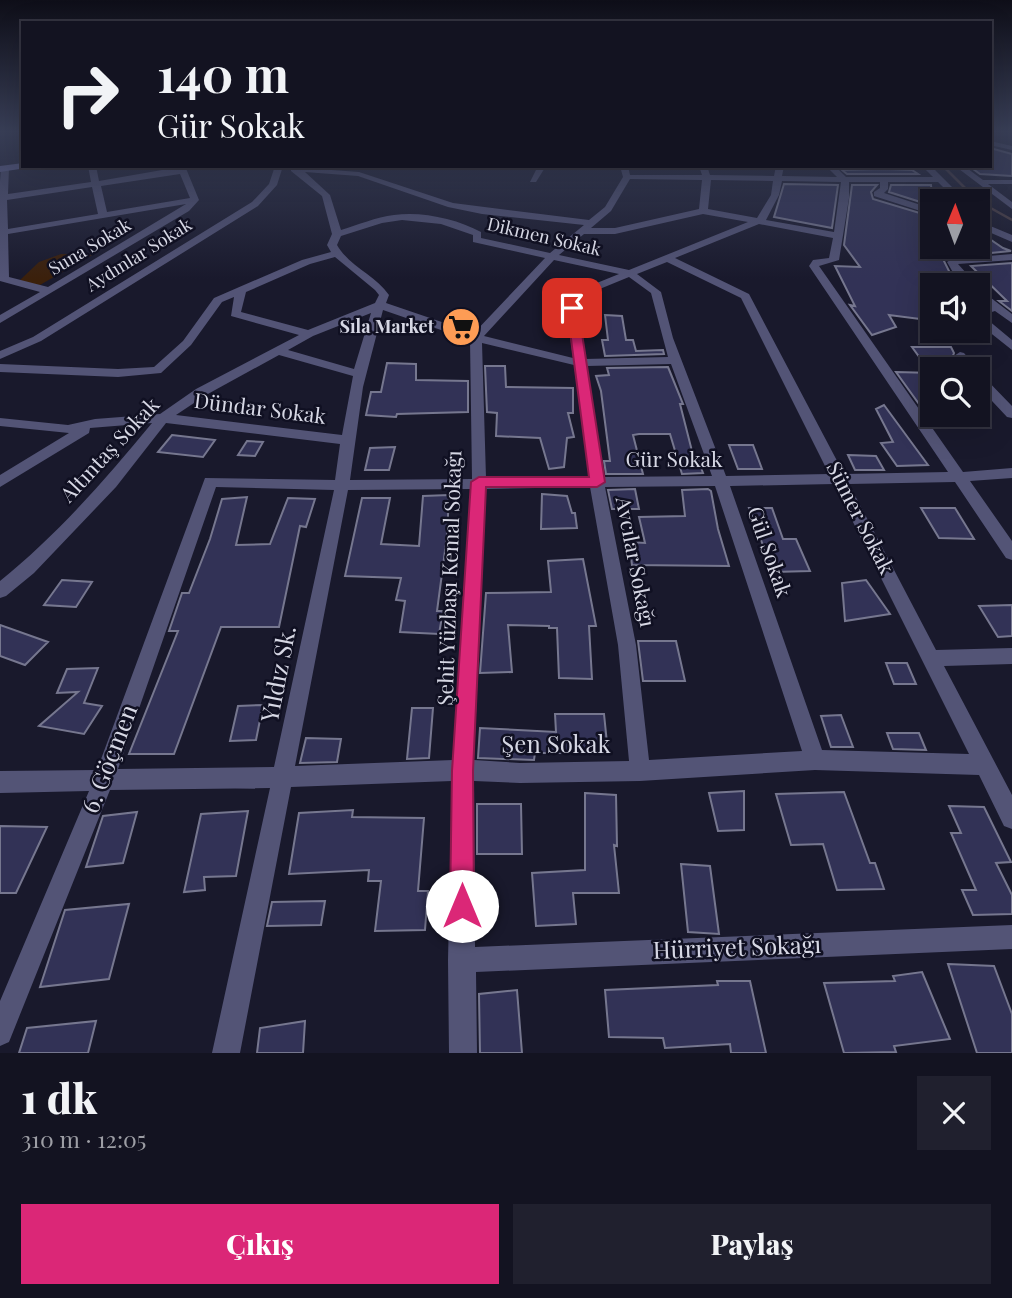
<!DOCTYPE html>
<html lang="tr">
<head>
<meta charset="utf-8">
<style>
	:root { --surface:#131321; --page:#20202e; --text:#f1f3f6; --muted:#9d9ea5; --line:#32323f; --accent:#db2777 }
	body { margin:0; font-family:"Playfair Display",serif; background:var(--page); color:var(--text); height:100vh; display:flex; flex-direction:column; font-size:26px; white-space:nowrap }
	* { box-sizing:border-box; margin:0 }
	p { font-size:23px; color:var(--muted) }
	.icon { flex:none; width:38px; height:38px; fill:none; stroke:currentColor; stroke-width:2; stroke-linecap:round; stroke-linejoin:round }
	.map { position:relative; height:1053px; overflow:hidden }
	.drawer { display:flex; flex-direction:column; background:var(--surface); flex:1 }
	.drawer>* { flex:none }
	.hud { position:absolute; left:21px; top:21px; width:971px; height:147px; border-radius:0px; box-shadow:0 7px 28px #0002,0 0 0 2px var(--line); background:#131321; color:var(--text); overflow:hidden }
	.needle { width:46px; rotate:1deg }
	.tools { position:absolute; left:920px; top:189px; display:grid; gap:14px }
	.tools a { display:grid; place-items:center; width:70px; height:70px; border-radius:0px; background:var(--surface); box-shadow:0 7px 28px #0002,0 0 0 2px var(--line); font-size:35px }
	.pin { position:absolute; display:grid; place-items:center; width:60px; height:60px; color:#fff; margin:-30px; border-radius:14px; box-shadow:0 4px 10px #0006 }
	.me { position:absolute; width:77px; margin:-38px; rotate:0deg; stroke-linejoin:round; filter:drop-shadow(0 0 5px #0008) }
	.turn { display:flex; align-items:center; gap:24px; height:147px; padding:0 21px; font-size:32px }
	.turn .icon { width:91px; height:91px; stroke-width:2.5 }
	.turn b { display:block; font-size:49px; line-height:60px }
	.round { display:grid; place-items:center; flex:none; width:74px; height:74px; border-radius:0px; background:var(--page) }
	.summary { display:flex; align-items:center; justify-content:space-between; height:119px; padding:0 21px }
	h1 { font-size:42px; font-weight:800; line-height:52px }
	.primary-button { display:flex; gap:14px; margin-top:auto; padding:14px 21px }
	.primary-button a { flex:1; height:80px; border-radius:0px; background:var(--accent); color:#fff; font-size:28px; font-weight:800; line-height:80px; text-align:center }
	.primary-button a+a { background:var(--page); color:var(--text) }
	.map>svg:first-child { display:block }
	.green { fill:#3b200b }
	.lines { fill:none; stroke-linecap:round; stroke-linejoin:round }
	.stream { stroke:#4d4044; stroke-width:2.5 }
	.building { fill:#323256; stroke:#76778f; stroke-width:2 }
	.street { fill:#535476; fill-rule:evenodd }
	.secondary { fill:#7374ab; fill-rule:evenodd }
	.route { fill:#db2777; stroke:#8e194d; stroke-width:2 }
	.labels { text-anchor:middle; stroke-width:5; stroke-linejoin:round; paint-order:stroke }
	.far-street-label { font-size:18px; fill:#d6d7e4; stroke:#101022 }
	.far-poi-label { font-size:18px; font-weight:bold; fill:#d6d7e4; stroke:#101022; text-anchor:end }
	.street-label { font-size:21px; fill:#d6d7e4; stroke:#101022 }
	.near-street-label { font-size:24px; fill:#d6d7e4; stroke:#101022 }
</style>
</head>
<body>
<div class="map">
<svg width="1012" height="1053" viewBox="0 0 1012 1053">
	<rect width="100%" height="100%" fill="#19192c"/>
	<path class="green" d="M61,254L92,255L40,285L19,281L39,262Z"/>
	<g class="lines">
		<path class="stream" d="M943,166L978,201
			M978,201L1012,220"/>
	</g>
	<path class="building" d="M990,148L1012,154V176L980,174L969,166H990Z
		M884,169L912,170L918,174H847L842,170Z
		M784,184L838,185L832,228L774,217Z
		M852,185H877L871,192L873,199L933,217V230L926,223L933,237V247H937L956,285H933V314L920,319L889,315L896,327L872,335L850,305L855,306L835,266L860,267L844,245Z
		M891,185H931L933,206L889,192Z
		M978,231L1003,248L1011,251L960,256L951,247H978Z
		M1012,263V311L999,301H1007L971,266Z
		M605,315L622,316L626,340H633L636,351L663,350L664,354L605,356L602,340H608Z
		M912,347H951L954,353L952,358L962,369H928Z
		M387,363L416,364V380L468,381V412L397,414L396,417L366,415L371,392H381Z
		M485,366H505L506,387L573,388V413H568L574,437L567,438L564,467L549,469L540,438L496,436L497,413L487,412Z
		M668,367L683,404H680L694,459L698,460L703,473L682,474L670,434H639L633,435L643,474H606L604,461H610L601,391L596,376L609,375L607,368Z
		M896,372L933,373V405L919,404Z
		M884,405L928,465L897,466L881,443L893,442L876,409Z
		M172,435L215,440L203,457L158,452Z
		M247,441L263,442L255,456L238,455Z
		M729,445H753L762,469H738Z
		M395,447L389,470H365L370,448Z
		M848,455L876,456L884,470H855Z
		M635,489L639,509H612L608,490Z
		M708,489L711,491L718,529L729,566L632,565L629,542L645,543L639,517L685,516L682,490Z
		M542,494L567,496L572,513H575L577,528L541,529Z
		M449,495L447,536L437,611H443L439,634L400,632L405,601L396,600L401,578L345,576L362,498H390L381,544L419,546L423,496Z
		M247,497L236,545L270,544L288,498L315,499L306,527L300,526L279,627H221L174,754H129L178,631H169L182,593H189L210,539L222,499Z
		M749,508H772L783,539H796L810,571L773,572Z
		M921,508H955L974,539L939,538Z
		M583,559L596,626H589L592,679L559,678L557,628H549V626L508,625L512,672L480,673L486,593L551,592L548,561Z
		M62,580L92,582L76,607L44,605Z
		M866,580L890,614L845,621L842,583Z
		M1012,605V636L998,637L979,606Z
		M0,625L48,642L25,665L0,656Z
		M638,641H676L685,681H643Z
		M886,663H907L916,684H894Z
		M98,668L84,703L102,706L84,734L39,726L78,692L57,693L67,669Z
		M263,705L256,740L230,741L238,706Z
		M412,708H433L429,758L407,759Z
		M555,714H604L608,753H535L534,760L478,758L480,728L556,732Z
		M841,715L853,747H831L821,716Z
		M887,733H919L926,750L893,749Z
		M306,738L341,739L337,762L300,763Z
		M744,791V830L718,831L709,793Z
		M844,792L870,863H875L884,889L837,890L823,844L791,845L776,794Z
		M585,793L616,795L617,846L614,845L619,893H573L576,924L536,926L532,873L585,870Z
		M477,804H521L522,854H477Z
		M949,806L984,807L1011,862L996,863L1012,895V914L973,915L962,890H976L951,833H961Z
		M353,810L352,817L424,818L418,891H428L425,930L375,931L381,881H368L369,870L289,874L299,813Z
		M248,811L236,876L204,877L205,890L184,892L201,814Z
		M137,812L123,863L86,867L103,816Z
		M0,826L47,827L16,893H0Z
		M681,864L710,866L719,934L688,932Z
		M325,901L321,925L267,926L272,902Z
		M129,904L109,979L40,987L65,910Z
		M948,964L994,966L1012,1014V1053H977Z
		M922,972L950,1039L894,1046L896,1052L844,1053L824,983L895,981L893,976Z
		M717,981H750L766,1053H731L730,1044L665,1048L663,1038L609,1037L605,990L718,985Z
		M517,990L522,1053H480L479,994Z
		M96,1021L88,1053H19L27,1028Z
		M305,1021L303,1053H257L260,1028Z"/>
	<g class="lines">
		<path class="street" d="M990,141L1012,146V150L990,145Z
			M5,166L9,168L8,194L91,182L88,166H96L99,181L185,166L199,200L189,211L0,323V315L40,292L0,281V181L1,168ZM180,174L190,198L107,212L101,186ZM92,187L98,214L8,229L7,200ZM186,204L48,287L9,277L8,234Z
			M275,166H283L277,185L258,206L41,341L0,359V351L33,337L252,202L269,184Z
			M452,166H478L474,168Z
			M538,166H546L536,182H530Z
			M620,166H628L630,175H702L699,166H707L710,175L774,176L776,166H784L782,176L837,177L826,166H835L846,177H933L922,166H931L966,201H957L938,182H888V189L884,193L933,209V215L874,196V192L880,188V182H849V198L839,260L819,266L963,472L1012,468V478L970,481L1012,541V560L1006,558L955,482L849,484L936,650L1012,648V664L944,666L1012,795V829L1004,826L979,775L815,770L640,781L520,783L474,781L475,947L1012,925V949L476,972L477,1053H449L448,960L452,781L291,787L240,1053H212L270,788L110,790L9,1042L0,1046V1001L89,791L0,793V771L97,770L205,478L335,480L340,444L166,423L116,487L34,573L6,596L0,598V581C57,535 106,479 152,423L90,428L89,433L0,487V475L69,433L0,426V418L68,425L95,419L160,414L196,389L299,335L231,316L234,297L222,302L191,345L161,373L118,377L0,372V364L118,369L154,367L183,341L214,298L302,260L331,252L327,245L332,234L322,196L291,171V167L359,172L453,203L589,220L605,207L623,177ZM305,172L358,176L448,207L482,214L584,225L550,253L481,238V232C457,219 422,211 394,215C376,217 358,225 341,230L330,195ZM630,179L702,180L699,209L615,228H591L611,211ZM711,180L773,181L771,195L757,218L708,209ZM782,181L841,182L834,232L766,220L779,195ZM703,214L748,222L629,270L559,255L584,234H615ZM402,220L441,224L473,235V242L545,258L474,333L386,303L389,295C375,275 349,266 337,245L341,236L382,223ZM759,224L833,238L829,258L813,260L809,266L948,472L844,474L749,294L675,258ZM335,257L375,290L379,295L375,303L308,330L241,312L246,292L310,264ZM554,260L619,274L582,289L566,308L573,358L484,336ZM667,262L741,298L829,474L726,476L673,338L661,292L637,274ZM629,277L651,293L668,357L585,359L578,308L590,293ZM383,310L470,340L472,479L350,480L363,387ZM371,313L354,369L288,350L313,336ZM482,343L574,365L589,477L486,478ZM279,355L353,376L342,435L176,415L206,395ZM671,364L712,476L604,477L587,366ZM834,484L969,754L822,750L730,486ZM715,486L802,751L649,760L636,645L605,487ZM216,487L334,490L274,767L118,769ZM590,487L618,645L629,761L520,763L474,760L486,489ZM471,489L453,760L295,766L348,490Z
			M955,166H964L983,180H1012V184H988L1012,202V209Z
			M978,216L988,225L1012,235V242L982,229L978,225Z
			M1012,254V260L958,264L977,285H966L955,276L947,262L952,259Z
			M978,288L1012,314V323L995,311L982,315L1012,340V350L978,323V307L988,305L978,297Z
			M960,352L964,353L977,369H965L954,356Z
			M978,374L982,375L1012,406V418L1007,417L978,386Z"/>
		<path class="secondary" d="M23,163L26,168L0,172V166Z"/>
	</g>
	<linearGradient id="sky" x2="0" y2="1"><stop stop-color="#0e0e18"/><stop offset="0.47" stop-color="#383e56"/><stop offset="1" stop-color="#383e56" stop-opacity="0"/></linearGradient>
	<rect width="1012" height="279" fill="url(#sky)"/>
	<path class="route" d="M572,305L578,308L605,482L597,487H486L473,771L474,906L470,914L462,918L453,914L450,906L452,771L471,482L479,477H589L567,308Z"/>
	<defs>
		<symbol id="supermarket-disc" viewBox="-11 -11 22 22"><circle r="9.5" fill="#fd9c55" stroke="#101022"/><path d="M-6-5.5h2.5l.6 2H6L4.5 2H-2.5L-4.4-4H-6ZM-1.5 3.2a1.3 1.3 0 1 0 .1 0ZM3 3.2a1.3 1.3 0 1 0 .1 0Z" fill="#111"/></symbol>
	</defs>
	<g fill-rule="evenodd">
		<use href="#supermarket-disc" x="439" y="305" width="44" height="44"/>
	</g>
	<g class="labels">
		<g class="far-street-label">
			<text transform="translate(544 237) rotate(13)" y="6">Dikmen Sokak</text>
			<text transform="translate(90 247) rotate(-31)" y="6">Suna Sokak</text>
			<text transform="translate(139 255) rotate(-32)" y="6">Aydınlar Sokak</text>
		</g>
		<g class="far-poi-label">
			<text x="434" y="333">Sıla Market</text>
		</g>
		<g class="street-label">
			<text transform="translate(260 409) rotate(7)" y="7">Dündar Sokak</text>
			<text transform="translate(110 450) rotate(-47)" y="7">Altıntaş Sokak</text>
			<text x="674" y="467">Gür Sokak</text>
			<text transform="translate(860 518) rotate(63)" y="7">Sümer Sokak</text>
			<text transform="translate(769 552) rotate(71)" y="7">Gül Sokak</text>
			<text transform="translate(635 562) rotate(79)" y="7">Avcılar Sokağı</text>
			<text transform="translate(450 578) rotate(-88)" y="7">Şehit Yüzbaşı Kemal Sokağı</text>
		</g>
		<g class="near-street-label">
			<text transform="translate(279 674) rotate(-79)" y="8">Yıldız Sk.</text>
			<text x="556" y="753">Şen Sokak</text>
			<text transform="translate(110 759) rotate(-69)" y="8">6. Göçmen</text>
			<text transform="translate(737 948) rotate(-2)" y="8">Hürriyet Sokağı</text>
		</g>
	</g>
</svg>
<div class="tools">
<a><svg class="needle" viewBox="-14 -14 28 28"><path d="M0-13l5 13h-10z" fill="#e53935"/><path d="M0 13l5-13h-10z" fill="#9d9ea5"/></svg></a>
<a><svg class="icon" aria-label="sound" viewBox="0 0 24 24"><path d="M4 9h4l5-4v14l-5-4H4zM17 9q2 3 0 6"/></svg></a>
<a><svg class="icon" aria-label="search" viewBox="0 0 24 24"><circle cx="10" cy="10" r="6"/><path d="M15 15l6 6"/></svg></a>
</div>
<div class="pin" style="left:572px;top:308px;background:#d93025"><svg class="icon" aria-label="arrive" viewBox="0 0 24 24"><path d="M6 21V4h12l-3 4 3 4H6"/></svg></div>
<svg class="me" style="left:462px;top:906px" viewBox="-20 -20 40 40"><circle r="19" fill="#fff"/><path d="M0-13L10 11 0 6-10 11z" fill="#db2777"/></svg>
<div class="hud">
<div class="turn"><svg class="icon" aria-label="right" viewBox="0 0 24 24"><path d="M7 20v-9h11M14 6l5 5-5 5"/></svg><div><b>140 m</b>Gür Sokak</div></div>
</div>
</div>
<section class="drawer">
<div class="summary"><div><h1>1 dk</h1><p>310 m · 12:05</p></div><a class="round"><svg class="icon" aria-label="close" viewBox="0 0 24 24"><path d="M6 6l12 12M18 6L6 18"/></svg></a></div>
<div class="primary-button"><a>Çıkış</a><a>Paylaş</a></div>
</section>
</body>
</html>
